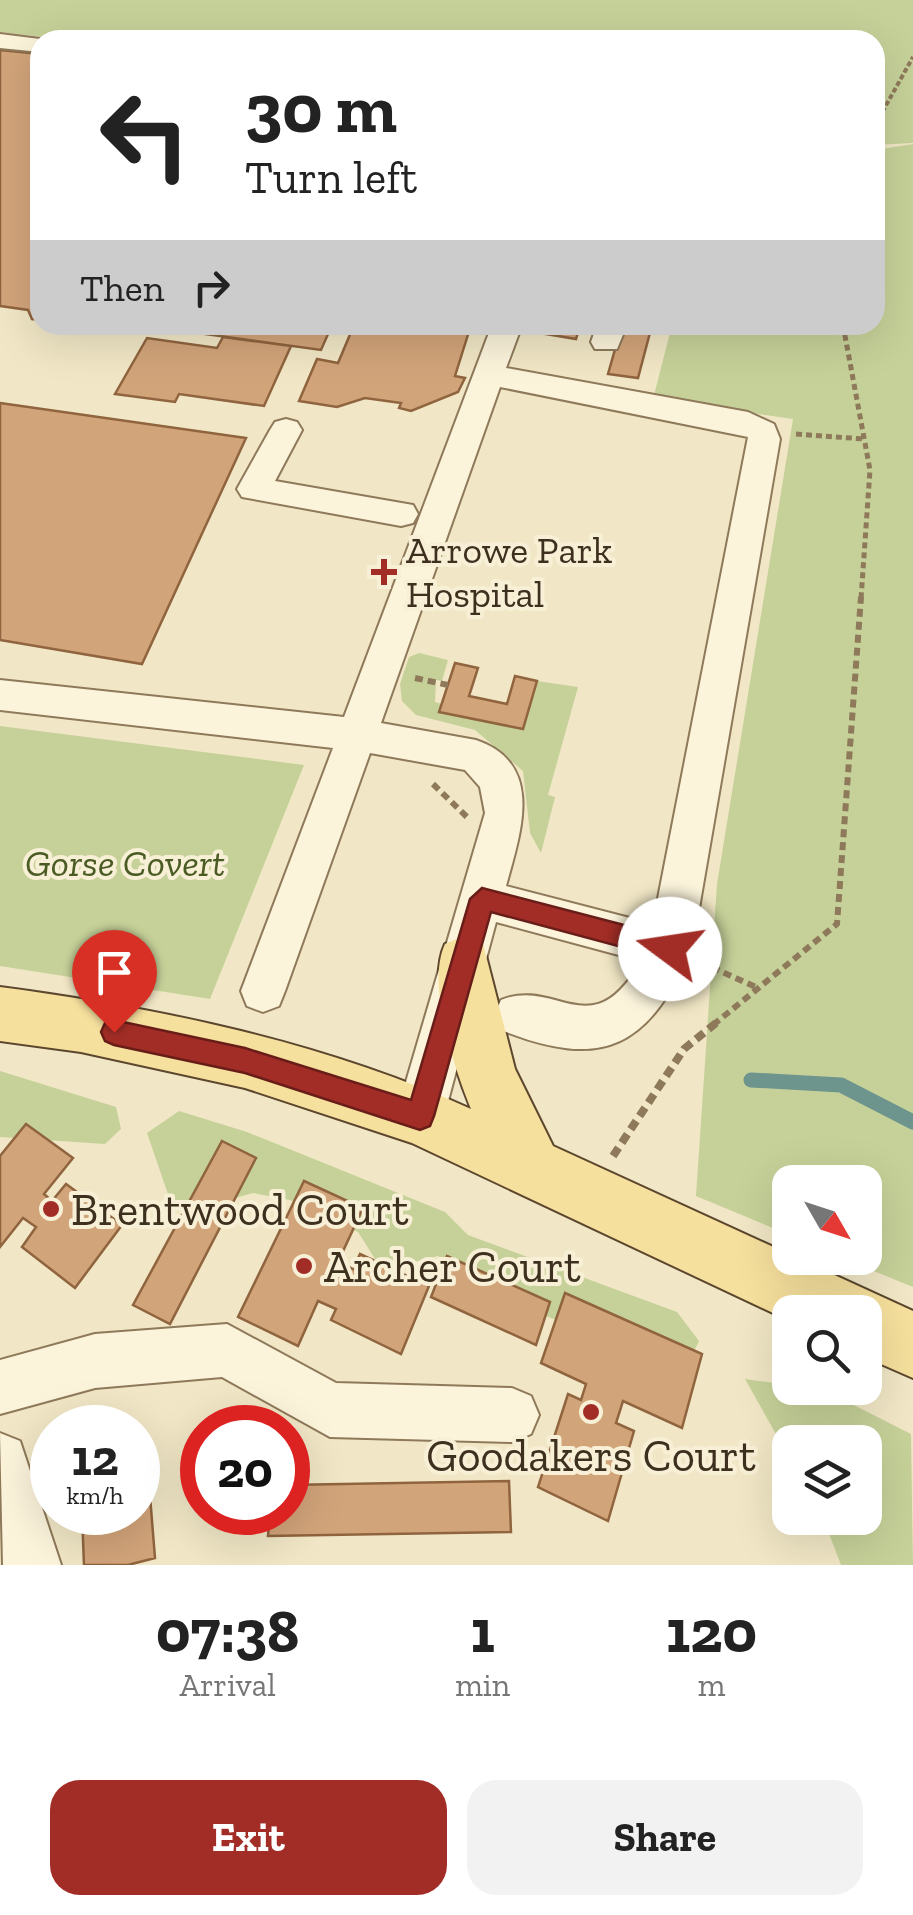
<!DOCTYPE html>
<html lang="en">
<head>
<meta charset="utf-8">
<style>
	:root { --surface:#fff; --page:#f2f2f2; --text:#222; --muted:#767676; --accent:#a22d26 }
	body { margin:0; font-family:"Zilla Slab",serif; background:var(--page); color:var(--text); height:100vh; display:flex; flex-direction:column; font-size:38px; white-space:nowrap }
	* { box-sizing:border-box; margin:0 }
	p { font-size:32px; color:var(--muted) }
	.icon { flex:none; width:55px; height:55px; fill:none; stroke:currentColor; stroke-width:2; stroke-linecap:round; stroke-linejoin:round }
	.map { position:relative; height:1565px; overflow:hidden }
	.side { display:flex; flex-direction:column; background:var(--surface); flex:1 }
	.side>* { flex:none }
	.guide { position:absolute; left:30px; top:30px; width:855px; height:305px; border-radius:30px; box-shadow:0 10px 40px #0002; background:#fff; color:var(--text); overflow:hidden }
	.needle { width:65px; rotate:129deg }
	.controls { position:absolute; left:772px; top:1165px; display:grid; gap:20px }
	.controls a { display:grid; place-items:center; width:110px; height:110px; border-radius:20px; background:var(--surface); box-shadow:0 10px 40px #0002; font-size:50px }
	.speed { position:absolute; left:30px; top:1405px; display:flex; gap:20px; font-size:50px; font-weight:700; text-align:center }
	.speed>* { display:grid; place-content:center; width:130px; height:130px; border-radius:50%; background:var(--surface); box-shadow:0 10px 40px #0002; line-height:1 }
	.speed small { font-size:25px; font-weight:400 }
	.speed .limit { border:15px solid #d22; background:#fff; color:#111 }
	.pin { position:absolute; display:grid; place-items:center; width:85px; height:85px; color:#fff; margin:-102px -42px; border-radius:50% 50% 50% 0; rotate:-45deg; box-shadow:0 0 10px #0007 }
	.pin .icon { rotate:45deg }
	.me { position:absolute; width:110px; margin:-55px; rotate:284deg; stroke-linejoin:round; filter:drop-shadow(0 0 8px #0008) }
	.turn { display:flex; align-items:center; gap:35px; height:210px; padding:0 50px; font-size:45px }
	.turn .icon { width:130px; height:130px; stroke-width:2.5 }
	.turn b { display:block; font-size:70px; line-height:85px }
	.then { display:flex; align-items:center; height:95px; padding:0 50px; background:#0003; gap:20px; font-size:38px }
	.eta { display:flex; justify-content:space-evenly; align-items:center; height:170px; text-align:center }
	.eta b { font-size:60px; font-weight:700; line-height:70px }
	.primary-button { display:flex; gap:20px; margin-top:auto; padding:20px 50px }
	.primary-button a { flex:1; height:115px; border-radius:30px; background:var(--accent); color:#fff; font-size:40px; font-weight:700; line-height:115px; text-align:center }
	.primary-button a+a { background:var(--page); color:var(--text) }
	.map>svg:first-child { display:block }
	.green { fill:#c6d199 }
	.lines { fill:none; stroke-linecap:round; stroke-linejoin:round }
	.stream { stroke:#6d948d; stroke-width:15 }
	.building { fill:#d2a47a; stroke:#8f643e; stroke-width:2.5 }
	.minor-casing { stroke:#8e795a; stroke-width:4 }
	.major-casing { stroke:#5c472e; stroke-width:4 }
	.path-far3 { stroke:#8e795a; stroke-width:4; stroke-dasharray:5 2.5; stroke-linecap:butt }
	.path-far2 { stroke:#8e795a; stroke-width:5; stroke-dasharray:6 4; stroke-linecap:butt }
	.path-far1 { stroke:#8e795a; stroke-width:6; stroke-dasharray:8 5; stroke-linecap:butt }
	.path { stroke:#8e795a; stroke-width:8; stroke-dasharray:10 6; stroke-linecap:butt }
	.minor { fill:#fbf3da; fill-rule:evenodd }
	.major { fill:#f6e09d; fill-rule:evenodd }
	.route { fill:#a22d26; stroke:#691d19; stroke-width:2.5 }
	.poi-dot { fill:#a22d26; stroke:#f8f0d6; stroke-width:4 }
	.labels { text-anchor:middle; stroke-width:8; stroke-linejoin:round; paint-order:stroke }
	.poi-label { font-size:38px; fill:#3e301f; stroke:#f8f0d6; text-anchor:start }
	.park-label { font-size:38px; font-style:italic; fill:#4a5b24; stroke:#f8f0d6 }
	.near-poi-label { font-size:45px; fill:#3e301f; stroke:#f8f0d6; text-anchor:start }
</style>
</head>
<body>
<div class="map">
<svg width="913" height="1565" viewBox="0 0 913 1565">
	<rect width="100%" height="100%" fill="#f1e7c6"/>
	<path class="green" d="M0,0H913V143L875,145V40H68L0,32Z
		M913,144V1287L842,1258H865V1182H790V1235L696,1196L717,884L793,419L653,399L672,325H875V150Z
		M419,653L448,660L442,681L436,680L435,702L523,728L537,681L578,687L548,795L555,797L541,853L530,833L523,771L475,730L416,715L402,701L400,684L409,657Z
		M0,726L304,765L210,999L0,966Z
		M0,1071L116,1107L121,1129L105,1144L0,1137Z
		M179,1111L247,1132L445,1212L468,1235L677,1312L699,1341L686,1368L508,1302L438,1256L382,1270L358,1232L290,1200L253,1193L203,1207L170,1200L147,1133Z
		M745,1379L824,1390L911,1434L913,1565H841L823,1518H865V1442H790V1459Z"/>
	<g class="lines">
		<path class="stream" d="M751,1080L841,1085L913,1122"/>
	</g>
	<path class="building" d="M0,50L40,54V320L32,319L28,310L0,306Z
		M140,325H332L321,350Z
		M354,325H471L455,376L465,378L458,392L411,411L399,408L401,403L365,398L337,407L299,401L317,359L338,363Z
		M530,325H598L597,329L580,326L576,339L528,331Z
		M622,325H652L638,378L608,374Z
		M223,337L291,346L264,406L179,394L175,402L115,394L147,338L217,348Z
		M0,403L246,438L142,664L0,640Z
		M455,663L478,668L469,696L507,704L515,676L537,681L523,729L439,712Z
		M26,1124L73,1158L44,1194L52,1201L66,1184L122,1225L75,1288L22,1247L36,1227L23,1218L0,1247V1156Z
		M222,1141L256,1158L170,1324L133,1305Z
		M304,1181L363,1208L338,1262L353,1269L360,1254L429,1286L401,1354L331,1320L336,1309L318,1301L298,1346L238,1317Z
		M447,1256L550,1302L536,1345L431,1297Z
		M565,1293L702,1354L682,1428L623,1401L616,1423L634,1431L608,1521L538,1487L568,1394L581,1400L586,1384L541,1363Z
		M509,1481L511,1532L268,1536L270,1512H288V1485Z
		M150,1496L155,1558L128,1565H84L82,1514L138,1512V1500Z"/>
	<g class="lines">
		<defs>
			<path id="minor" d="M0,34L48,40H40V52L0,48Z
				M492,325H522L506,368L748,412L774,424L780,439L692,949C648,1047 604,1071 501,1030L494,1015L501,1000C557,977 592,1048 641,961L496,922L444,1116L437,1133L420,1140L403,1133L396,1116L485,813L480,787L465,770L370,753L285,991L279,1006L263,1012L247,1006L241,991L333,748L0,710V680L344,717ZM500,387L748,437L653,924L506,886C520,834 546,764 476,740L381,723Z
				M597,325H627L617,349H595L591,342Z
				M286,419L297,422L302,430L275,481L413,505L418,514L413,523L401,526L242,497L237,489L270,430L275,422Z
				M227,1324L336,1383L512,1388L531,1396L539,1415L531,1434L512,1442L330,1437L222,1377L95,1388L0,1414V1360L95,1334Z
				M0,1433L20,1441L61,1565H3Z"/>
			<path id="major" d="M464,936L483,944L515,1069L553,1146L913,1311V1378L865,1357V1312H790V1321L412,1143L245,1088L81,1052L0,1041V987C159,1008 324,1042 471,1109C454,1067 426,985 445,944Z"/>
		</defs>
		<use href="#minor" class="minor-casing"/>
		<use href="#major" class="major-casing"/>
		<path class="path-far3" d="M875,125L913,57"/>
		<path class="path-far2" d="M843,325L870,470L861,599
			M796,434L864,439"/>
		<path class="path-far1" d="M415,678L448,685
			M433,784L467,817
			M700,962L758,988
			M713,1025L837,924L861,597"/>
		<path class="path" d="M613,1156L684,1049L716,1023"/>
		<use href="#minor" class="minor"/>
		<use href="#major" class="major"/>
	</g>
	<path class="route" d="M482,888L670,937L678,941L682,949L678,957L670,960L491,912L434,1116L430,1126L420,1130L245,1073L114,1045L105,1041L101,1032L105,1023L114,1020L245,1048L411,1100L470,899Z"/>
	<g class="poi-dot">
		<path d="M379 557h10v10h10v10h-10v10h-10v-10h-10v-10h10z"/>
		<circle cx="51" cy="1209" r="10"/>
		<circle cx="304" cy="1266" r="10"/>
		<circle cx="591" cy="1412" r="10"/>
	</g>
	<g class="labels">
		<g class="poi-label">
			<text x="406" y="563">Arrowe Park<tspan x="406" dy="44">Hospital</tspan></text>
		</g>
		<g class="park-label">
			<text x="125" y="876">Gorse Covert</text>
		</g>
		<g class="near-poi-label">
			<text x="71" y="1225">Brentwood Court</text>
			<text x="324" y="1282">Archer Court</text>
			<text x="591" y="1471" text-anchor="middle">Goodakers Court</text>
		</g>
	</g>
</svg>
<div class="controls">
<a><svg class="needle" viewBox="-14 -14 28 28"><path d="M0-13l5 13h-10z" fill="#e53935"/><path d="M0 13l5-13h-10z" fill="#767676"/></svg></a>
<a><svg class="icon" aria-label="search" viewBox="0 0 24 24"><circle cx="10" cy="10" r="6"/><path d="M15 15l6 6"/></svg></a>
<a><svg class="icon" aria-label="layers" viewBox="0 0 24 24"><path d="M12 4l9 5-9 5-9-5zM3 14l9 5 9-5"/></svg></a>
</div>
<div class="speed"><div>12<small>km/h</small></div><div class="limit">20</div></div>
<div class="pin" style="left:114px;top:1032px;background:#d93025"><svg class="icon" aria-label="arrive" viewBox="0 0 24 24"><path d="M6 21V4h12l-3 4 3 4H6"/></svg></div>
<svg class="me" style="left:670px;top:949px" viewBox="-20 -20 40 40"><circle r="19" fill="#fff"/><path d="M0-13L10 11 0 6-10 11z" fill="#a22d26"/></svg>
<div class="guide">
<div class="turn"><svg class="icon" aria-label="left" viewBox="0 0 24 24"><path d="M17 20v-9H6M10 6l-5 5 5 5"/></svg><div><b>30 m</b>Turn left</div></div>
<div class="then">Then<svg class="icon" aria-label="right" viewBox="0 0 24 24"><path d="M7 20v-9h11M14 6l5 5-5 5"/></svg></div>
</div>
</div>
<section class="side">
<div class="eta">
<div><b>07:38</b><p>Arrival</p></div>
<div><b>1</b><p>min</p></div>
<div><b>120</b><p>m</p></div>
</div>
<div class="primary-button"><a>Exit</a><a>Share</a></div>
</section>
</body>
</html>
